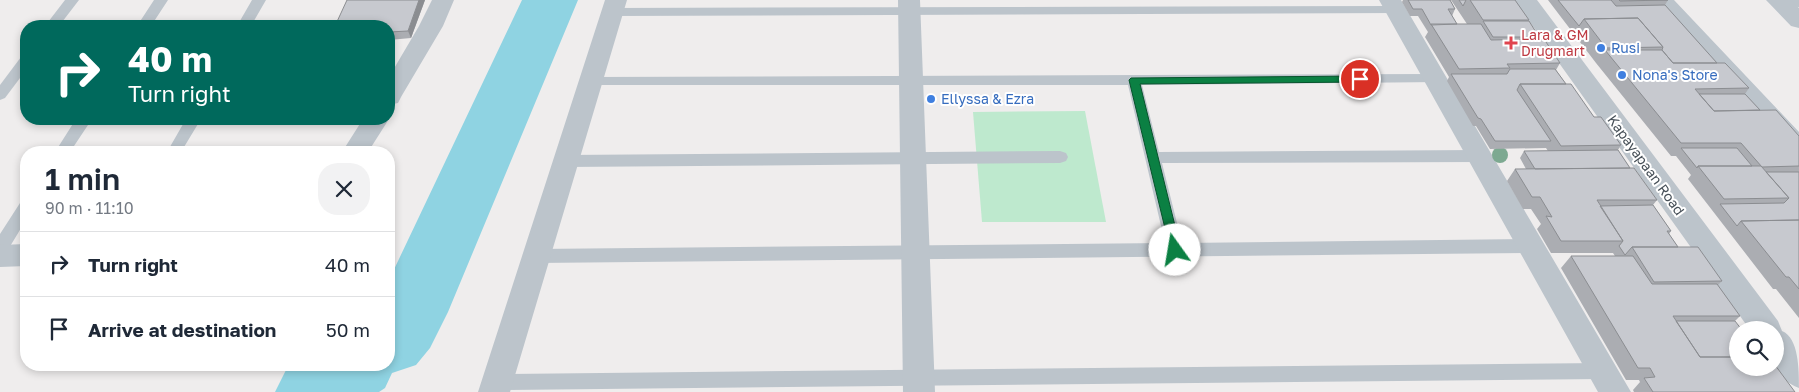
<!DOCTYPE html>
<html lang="en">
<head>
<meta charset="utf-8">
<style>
	:root { --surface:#fff; --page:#f2f2f3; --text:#1f2937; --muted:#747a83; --line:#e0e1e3 }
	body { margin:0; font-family:"Golos Text",sans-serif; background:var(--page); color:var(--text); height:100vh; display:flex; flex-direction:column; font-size:19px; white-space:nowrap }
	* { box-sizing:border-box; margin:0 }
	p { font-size:16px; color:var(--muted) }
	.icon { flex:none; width:28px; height:28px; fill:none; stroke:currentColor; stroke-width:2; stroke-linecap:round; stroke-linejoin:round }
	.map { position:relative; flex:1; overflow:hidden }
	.details { position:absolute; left:20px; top:146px; width:375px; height:225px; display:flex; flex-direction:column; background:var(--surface); border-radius:20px; box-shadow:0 2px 8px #0003 }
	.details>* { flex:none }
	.banner { position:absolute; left:20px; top:20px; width:375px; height:105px; border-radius:20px; box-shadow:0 2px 8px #0003; background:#00695c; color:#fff; overflow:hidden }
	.tools { position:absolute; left:1729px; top:321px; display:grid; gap:10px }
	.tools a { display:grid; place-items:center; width:55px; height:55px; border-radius:50%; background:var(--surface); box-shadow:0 2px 8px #0003; font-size:25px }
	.pin { position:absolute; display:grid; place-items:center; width:42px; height:42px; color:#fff; margin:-21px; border:2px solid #fff; border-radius:50%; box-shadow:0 1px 5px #0007 }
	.me { position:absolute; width:55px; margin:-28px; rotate:347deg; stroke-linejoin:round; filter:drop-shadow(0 0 4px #0008) }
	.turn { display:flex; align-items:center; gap:18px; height:105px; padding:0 25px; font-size:22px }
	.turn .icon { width:65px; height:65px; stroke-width:2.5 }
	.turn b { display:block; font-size:35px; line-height:42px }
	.round { display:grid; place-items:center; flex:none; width:52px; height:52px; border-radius:20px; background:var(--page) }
	.headline { display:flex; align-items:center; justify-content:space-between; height:85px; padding:0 25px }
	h1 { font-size:30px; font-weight:600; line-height:38px }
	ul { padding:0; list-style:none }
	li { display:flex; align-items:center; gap:15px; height:65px; padding:0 25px; border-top:1px solid var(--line) }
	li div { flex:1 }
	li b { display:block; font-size:19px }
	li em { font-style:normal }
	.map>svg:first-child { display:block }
	.green { fill:#bee9ce }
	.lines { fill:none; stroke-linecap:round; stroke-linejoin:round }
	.river { fill:#8fd3e2; fill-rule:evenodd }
	.service { fill:#bcc4cb; fill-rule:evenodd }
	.minor { fill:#bcc4cb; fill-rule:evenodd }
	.tertiary { fill:#bcc4cb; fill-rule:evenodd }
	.tree { fill:#7da991 }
	.wall { fill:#abadb2 }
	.shaded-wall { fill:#8b8d91 }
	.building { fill:#c7c9cf; stroke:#8b8d91 }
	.route { fill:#0b8043; stroke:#07532c }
	.health-dot { fill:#e0444e; stroke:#fff; stroke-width:2 }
	.shop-dot { fill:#3f7fe0; stroke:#fff; stroke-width:2 }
	.labels { text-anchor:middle; stroke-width:4; stroke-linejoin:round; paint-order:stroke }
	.health-label { font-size:14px; fill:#be3a42; stroke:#fff; text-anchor:start }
	.shop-label { font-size:14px; fill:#366cbe; stroke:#fff; text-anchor:start }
	.street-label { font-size:14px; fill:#475058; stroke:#fff }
</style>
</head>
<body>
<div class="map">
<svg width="1799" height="392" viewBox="0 0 1799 392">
	<rect width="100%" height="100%" fill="#efeded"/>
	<path class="green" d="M1085,111L1106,222H982L973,112Z"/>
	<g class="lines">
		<path class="river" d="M522,0H578L448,312L430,348L416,365L392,373L385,388L379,392H275L287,368L291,365H389V280Z"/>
		<path class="service" d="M65,0H79L59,26H45Z
			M154,0H168L151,26H137Z
			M252,0H266L251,26H237Z
			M1776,0H1799V7L1775,6L1773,3Z
			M1395,6L1402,10L1400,13L612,16L605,12L612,8Z
			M26,56V70L5,98L0,100V85L21,57Z
			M1435,74L1440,76L1442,79L1440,82L1142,85L1159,152L1479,150L1485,152L1487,156L1485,160L1479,162L1162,163L1182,243L1531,239L1537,241L1540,246L1537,251L1531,253L536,263L530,261L527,256L530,251L536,249L1165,243L1128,85H585L583,82L585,79L590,77Z
			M76,119H92L70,152H55Z
			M186,119H201L181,152H167Z
			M1060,151L1066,153L1068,157L1066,161L1060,163L565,167L559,165L557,161L559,157L565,155Z
			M26,201V220L6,253L0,255V234L20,203Z
			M1603,363L1610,365L1612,371L1610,377L1603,379L497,390L490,388L487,382L490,376L497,374Z"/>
		<path class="minor" d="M432,0H454L443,26L401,97L398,103L389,105V77L419,26Z
			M605,0H627L510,392H478Z
			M898,0H920L935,392H903Z
			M1379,0H1401L1631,392H1598Z
			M1651,0H1674L1799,132V157L1790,154Z
			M1766,0H1790L1799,8V28L1791,26Z
			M363,119H389L368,152H342Z
			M26,244V266L0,267V245Z"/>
		<path class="tertiary" d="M1514,0H1537L1778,321L1782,331C1799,338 1799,370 1799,388C1771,378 1775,355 1775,330H1750Z"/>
	</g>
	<circle class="tree" cx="1500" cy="155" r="8"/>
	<path class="wall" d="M347,0H425L411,38L389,40V26Z
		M1403,0H1450L1455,9L1452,16L1457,24H1467L1451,0H1515L1529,20V21L1539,37L1538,39L1560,63L1556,70L1566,84L1594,117L1621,145L1618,150L1630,168L1657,200L1653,205L1671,231L1669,234L1678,247L1722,281L1718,285L1740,316L1735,321L1738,368L1795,392H1634L1633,390L1640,382L1639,380H1626L1561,268L1571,256H1615L1613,253H1551L1537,229L1541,224L1531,209H1523L1507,181L1515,169H1526L1520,158L1524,151H1548L1546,148L1490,149L1476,126H1473L1447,81L1449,77L1425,37L1428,32L1418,16H1410L1402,2Z
		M1548,0H1668L1665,5L1717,63L1749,88L1745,94L1760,110L1799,136V318L1776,289H1773L1688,179L1691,175L1676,156H1671L1596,63Z"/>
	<path class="shaded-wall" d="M419,0H425L411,38L408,31Z"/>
	<path class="building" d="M347,0H419L408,31L389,32V26H335Z
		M1408,0H1450L1455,9H1448L1457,24L1431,25L1422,9H1413Z
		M1459,0H1466L1463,6Z
		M1470,0H1515L1529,20H1483Z
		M1558,0H1611L1616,6L1665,5L1717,63H1673L1662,50L1663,47L1638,18L1584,19L1579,26Z
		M1619,0H1668L1620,1Z
		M1638,18L1663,47L1606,48L1584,19Z
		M1483,21H1529L1539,37H1493Z
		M1431,24H1481L1491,40L1544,39L1560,63L1507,64L1510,68L1459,69Z
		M1605,50H1662L1673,63H1725L1749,88L1695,89L1714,111L1776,110L1799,136V166L1762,167L1741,143H1681Z
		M1510,69H1555L1566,84H1520L1517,90L1551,141H1495L1481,119L1478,118L1451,74H1507Z
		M1520,84H1571L1594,117H1601L1621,145L1561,146Z
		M1699,94H1745L1760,110L1714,111Z
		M1681,148H1737L1752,166H1698L1697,168Z
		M1618,150L1630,168L1535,169L1524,151Z
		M1698,166H1761L1789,198L1724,199Z
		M1634,168L1657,200H1597L1623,241H1561L1546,216L1552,217L1540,197H1532L1515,169Z
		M1766,172H1799V220L1741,221L1737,226L1720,204L1784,203L1789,198Z
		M1653,205L1671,231H1667L1678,247H1632L1625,255L1619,246L1623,241L1600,206Z
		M1799,220V289L1789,277H1786L1741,221Z
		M1632,247H1698L1722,281L1654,282Z
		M1571,256H1633L1652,284H1717L1740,316H1673L1700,357H1738V368H1775V365L1795,392H1653L1644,378L1655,377L1650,368H1638Z
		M1676,321H1735L1742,330H1738V357H1700Z"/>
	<path class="route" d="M1360,76L1365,79L1363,82L1140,84L1181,250L1179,253H1171L1129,80L1131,78Z"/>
	<path class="health-dot" d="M1508.5 35.5h5v5h5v5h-5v5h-5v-5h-5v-5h5z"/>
	<g class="shop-dot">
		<circle cx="1601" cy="48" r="5"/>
		<circle cx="1622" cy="75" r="5"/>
		<circle cx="931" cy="99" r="5"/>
	</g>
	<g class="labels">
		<g class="health-label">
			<text x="1521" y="40">Lara &amp; GM<tspan x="1521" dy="16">Drugmart</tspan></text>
		</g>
		<g class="shop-label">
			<text x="1611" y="53">Rusi</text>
			<text x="1632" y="80">Nona's Store</text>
			<text x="941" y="104">Ellyssa &amp; Ezra</text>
		</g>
		<g class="street-label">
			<text transform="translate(1646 165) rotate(54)" y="5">Kapayapaan Road</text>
		</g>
	</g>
</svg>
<div class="tools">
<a><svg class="icon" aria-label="search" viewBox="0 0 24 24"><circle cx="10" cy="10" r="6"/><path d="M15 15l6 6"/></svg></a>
</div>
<div class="pin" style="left:1360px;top:79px;background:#d93025"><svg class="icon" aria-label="arrive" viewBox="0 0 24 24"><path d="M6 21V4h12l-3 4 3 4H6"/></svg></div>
<svg class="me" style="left:1175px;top:250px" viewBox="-20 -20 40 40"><circle r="19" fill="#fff"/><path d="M0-13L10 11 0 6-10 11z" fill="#0b8043"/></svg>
<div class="banner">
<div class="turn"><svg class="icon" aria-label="right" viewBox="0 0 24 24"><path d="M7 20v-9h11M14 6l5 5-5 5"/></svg><div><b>40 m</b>Turn right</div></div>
</div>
<section class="details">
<div class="headline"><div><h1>1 min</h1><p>90 m · 11:10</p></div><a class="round"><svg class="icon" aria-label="close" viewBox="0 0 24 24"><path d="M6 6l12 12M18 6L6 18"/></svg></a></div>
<ul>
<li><svg class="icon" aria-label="right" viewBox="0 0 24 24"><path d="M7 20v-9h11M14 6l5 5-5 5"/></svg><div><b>Turn right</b></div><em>40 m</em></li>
<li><svg class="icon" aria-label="arrive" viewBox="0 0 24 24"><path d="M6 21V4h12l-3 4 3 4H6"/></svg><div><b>Arrive at destination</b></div><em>50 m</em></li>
</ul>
</section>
</div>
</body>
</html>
